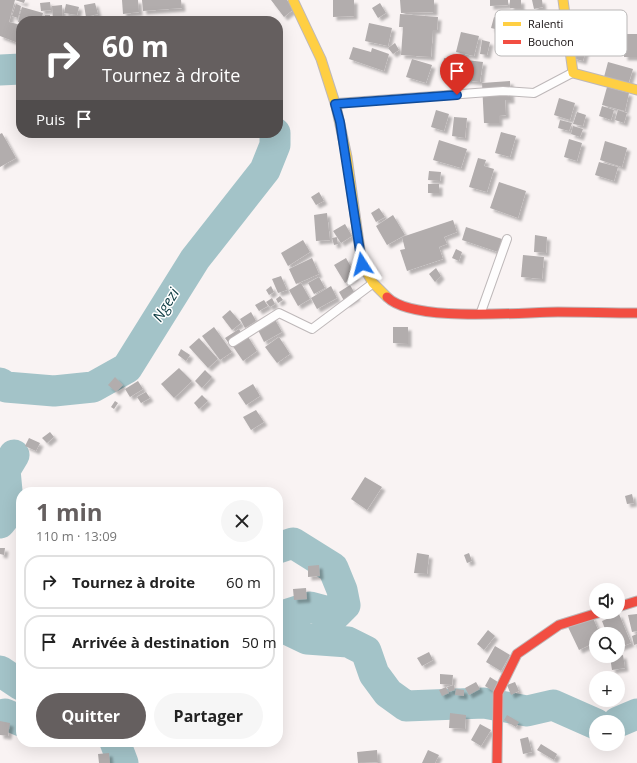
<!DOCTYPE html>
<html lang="fr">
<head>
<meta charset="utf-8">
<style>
	:root { --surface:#fff; --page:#f6f6f6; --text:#222; --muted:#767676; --line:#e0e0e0; --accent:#655f5f }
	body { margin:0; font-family:"Open Sans",sans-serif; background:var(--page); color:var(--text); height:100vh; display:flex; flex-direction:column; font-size:15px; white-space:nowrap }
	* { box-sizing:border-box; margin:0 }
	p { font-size:13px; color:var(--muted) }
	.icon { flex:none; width:22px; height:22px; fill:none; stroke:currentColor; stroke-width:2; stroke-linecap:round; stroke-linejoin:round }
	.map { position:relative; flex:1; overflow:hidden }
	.drawer { position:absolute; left:16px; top:487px; width:267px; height:260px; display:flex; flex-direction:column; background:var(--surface); border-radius:16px; box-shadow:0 4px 16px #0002 }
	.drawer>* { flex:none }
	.hud { position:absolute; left:16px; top:16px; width:267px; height:122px; border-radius:16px; box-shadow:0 4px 16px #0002; background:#655f5f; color:#fff; overflow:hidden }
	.tools { position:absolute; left:589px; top:583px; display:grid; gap:8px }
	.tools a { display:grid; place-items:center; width:36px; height:36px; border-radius:50%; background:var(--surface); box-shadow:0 4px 16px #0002; font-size:20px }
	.pin { position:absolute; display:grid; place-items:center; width:34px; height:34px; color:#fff; margin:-41px -17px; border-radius:50% 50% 50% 0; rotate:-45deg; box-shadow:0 0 4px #0007 }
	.pin .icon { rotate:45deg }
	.me { position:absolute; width:44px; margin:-22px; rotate:351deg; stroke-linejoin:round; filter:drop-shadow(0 0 3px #0008) }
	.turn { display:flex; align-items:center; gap:14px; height:84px; padding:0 20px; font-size:18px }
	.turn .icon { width:52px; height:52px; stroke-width:2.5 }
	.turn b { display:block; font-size:28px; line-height:34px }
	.then { display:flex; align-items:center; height:38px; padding:0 20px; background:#0003; gap:8px; font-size:15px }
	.round { display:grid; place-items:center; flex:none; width:42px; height:42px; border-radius:21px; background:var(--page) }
	.summary { display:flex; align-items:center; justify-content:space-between; height:68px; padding:0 20px }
	h1 { font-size:24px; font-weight:700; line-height:30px; color:var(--accent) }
	.cta { display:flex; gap:8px; margin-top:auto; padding:8px 20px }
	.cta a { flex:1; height:46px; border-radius:24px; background:var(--accent); color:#fff; font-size:16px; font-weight:700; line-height:46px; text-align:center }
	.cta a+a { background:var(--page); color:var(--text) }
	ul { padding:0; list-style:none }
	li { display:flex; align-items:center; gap:12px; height:54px; margin:0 8px 6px; padding:0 12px; border:2px solid var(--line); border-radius:16px }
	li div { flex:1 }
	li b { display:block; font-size:15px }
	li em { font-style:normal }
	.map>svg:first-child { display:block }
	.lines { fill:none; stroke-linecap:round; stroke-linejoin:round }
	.river { stroke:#a3c3c8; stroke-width:31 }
	.building { fill:#b2adad; filter:url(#shadow) }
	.lane-casing { stroke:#beb8b9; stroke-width:10 }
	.slow-casing { stroke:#beb8b9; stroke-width:11 }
	.jam-casing { stroke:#beb8b9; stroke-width:11 }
	.lane { stroke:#fefdfd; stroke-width:8 }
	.slow { stroke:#ffcf43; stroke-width:9 }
	.jam { stroke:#f24e42; stroke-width:9 }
	.route-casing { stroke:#114b97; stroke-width:10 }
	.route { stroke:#1a73e8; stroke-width:7 }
	.labels { text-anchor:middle; stroke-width:3; stroke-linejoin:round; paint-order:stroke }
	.water-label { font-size:15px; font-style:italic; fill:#0c3a41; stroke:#fff }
	.key { fill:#fff; stroke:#b9b7b7; stroke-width:1 }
	.key-label { font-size:11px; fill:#150f10 }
</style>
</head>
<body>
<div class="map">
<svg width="637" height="763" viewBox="0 0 637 763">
	<defs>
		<filter id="shadow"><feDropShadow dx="3.5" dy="3.5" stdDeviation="1" flood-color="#0004"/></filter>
	</defs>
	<rect width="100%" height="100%" fill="#f9f3f3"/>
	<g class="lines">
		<path class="river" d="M0,70L21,69
			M0,383L6,387L54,391L93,387L127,368L195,259L265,170L275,145V133
			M0,523L9,512L5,470L14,455
			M278,548L293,543L333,568L342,590L345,605L336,614L310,607L285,615L282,627L307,639L348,642L366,651L374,674L388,693L406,706L484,703L527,711L553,705L596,724
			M0,671L21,685
			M0,716L5,714L21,721
			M618,722L637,714
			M115,742L123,763"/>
	</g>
	<path class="building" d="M0,0H25L24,3L15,0L9,22L21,25L18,43L0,36Z
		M122,0H138L139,12L123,14Z
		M142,0H181L182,8L143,11Z
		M271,0H287L294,9L284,17Z
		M333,0H354V16L333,17Z
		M400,0H434V12L401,13Z
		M490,0H508V5L490,6Z
		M510,0H521V8H510Z
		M532,0H542L543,7L534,9Z
		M50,2L51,10L41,11L40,3Z
		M95,3L98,14L86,17L84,5Z
		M380,3L386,13L378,18L372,8Z
		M16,4L21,6L18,18L12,16Z
		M66,4L79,7L77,15L64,13Z
		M62,5L63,21H53L52,6Z
		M22,7L43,13L41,21L18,22Z
		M400,14L438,17L437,30H433L431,57L401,55L403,27H399Z
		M45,15H50V21H45Z
		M494,17L502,20L499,30L491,28Z
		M369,23L392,28L388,46L365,41Z
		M461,32L479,36L474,56L456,52Z
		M624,34H637V57H624Z
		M482,40L490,42L487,55L480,54Z
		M395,43L399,50L393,54L388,48Z
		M353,47L371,52L372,48L389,54L384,71L349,59Z
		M576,47L586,50L583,61L572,58Z
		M444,58L458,60L454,79L441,77Z
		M412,59L432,65L426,83L406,77Z
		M467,60L483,62L480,82L464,80Z
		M608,62L633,69L628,85L604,77Z
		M510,81L511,100H505L506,115L499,116V123H484L482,83Z
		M607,87L629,93L625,111L602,105Z
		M559,98L575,103L570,120L554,115Z
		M602,106L614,110L611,120L599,116Z
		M436,110L449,114L444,131L431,127Z
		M618,110L627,113L624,123L615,120Z
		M577,112L586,115L583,126L573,124Z
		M454,117L467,118L465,138L452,136Z
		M560,120L572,123L569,131L558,128Z
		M573,126L583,129L580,137L571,134Z
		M501,132L516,136L510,157L495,153Z
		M2,133L16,158L0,167V134Z
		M569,139L582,143L577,161L564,157Z
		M439,140L467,149L461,168L433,160Z
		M605,141L627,148L622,167L600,160Z
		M478,158L486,160L484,166L494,169L487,192L469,187Z
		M599,162L618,167L614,181L595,175Z
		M429,171L441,172L440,181L428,180Z
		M499,182L526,191L518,218L490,208Z
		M428,184H439V193H428Z
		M319,192L324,201L316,205L311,197Z
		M379,208L385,217L376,222L371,213Z
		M327,213L330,240L316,241L314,215Z
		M393,215L405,235L387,245L376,226Z
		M453,220L457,232L444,237L447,244L439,247L443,259L407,271L400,250L405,249L402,237Z
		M345,224L352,236L341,243L333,231Z
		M466,227L502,239L498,252L462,240Z
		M535,235L547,237L546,253L534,252Z
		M337,237L338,244L334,245L332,238Z
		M303,240L310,252L288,266L281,253Z
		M456,249L462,252L459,261L452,258Z
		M523,255L544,257L542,279L521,277Z
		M312,258L319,274L296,284L289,269Z
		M346,258L356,276L345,283L334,265Z
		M436,268L441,276L435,282L429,274Z
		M281,276L287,290L278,293L272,279Z
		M319,277L325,288L314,294L308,283Z
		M301,283L310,299L298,306L289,290Z
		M350,285L357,297L346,304L339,292Z
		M271,286L274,292L269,295L266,290Z
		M331,286L337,298L317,309L311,298Z
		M280,296L283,300L278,303L276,299Z
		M272,298L275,304L270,307L266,302Z
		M264,300L268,306L259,311L255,305Z
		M230,310L241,323L232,330L222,317Z
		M251,312L256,321L245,328L240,319Z
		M273,316L282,332L264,342L256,326Z
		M214,327L232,352L220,360L202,336Z
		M393,327H408V344L393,343Z
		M239,329L243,336L230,345L225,338Z
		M247,335L257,351L243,361L232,345Z
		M279,337L290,354L277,363L265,347Z
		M199,338L218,359L208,368L189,347Z
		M181,349L190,355L186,361L178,355Z
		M179,368L192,381L174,398L161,384Z
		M205,370L212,377L202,388L195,381Z
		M115,377L123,385L116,392L108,385Z
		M138,381L143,389L130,397L125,389Z
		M253,384L260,396L246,405L238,393Z
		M146,392L150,398L141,403L137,397Z
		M202,395L208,401L199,409L194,403Z
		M115,401L118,403L114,409L111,407Z
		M256,410L264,422L251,430L243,417Z
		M50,432L54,437L47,443L42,438Z
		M29,438L40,443L36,451L25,446Z
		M365,477L382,487L367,510L351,499Z
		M632,494L634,503L627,504L625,496Z
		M0,548H5L4,555L0,554Z
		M417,553L429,555L427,574L414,573Z
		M469,553L472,561L467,563L464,555Z
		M319,565L320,576L308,577V566Z
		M306,588L307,599L294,600L293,589Z
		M619,614L631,643L618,648V634H607L602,621Z
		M637,614V631L632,632L628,615Z
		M592,616L600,634H596V642L579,650L568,627Z
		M488,630L495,636L484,650L477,644Z
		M637,634V644L634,645L632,636Z
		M495,646L510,655L501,671L486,662Z
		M429,652L433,660L422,666L417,658Z
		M623,655L625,668L612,670L610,657Z
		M440,674L453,675L452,685L440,684Z
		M490,677L501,684L496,693L485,686Z
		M476,682L480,689L469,695L465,688Z
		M515,682L519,691L511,695L507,685Z
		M454,685L455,690L449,692L447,687Z
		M446,687L449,693L442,696L439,690Z
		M456,689L464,690V696L455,695Z
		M450,713L466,715L465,729L449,728Z
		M507,715L519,722L516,727L504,720Z
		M0,721L10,723L8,736L0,735Z
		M480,724L491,730L481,746L471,740Z
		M528,737L532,752L523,754L520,739Z
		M541,744L557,754L554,760L537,750Z
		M377,750L378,762L358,763L357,752Z
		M428,750L439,755L435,763H422Z
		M109,753L110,763H99L98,754Z"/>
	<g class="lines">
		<defs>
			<path id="lane" d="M337,103L503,91L534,93L572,73
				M481,312L507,239
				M233,342L279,313L312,329L372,284"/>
			<path id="slow" d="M293,0L321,59L336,106L347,157L362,264L373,283L387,297
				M563,0L573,73L637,90"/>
			<path id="jam" d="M387,297C413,323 521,312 558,312C584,312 611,313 637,313
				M618,607L637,601
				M497,763L498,693L517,654L559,625L601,612"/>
		</defs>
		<use href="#lane" class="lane-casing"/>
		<use href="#slow" class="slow-casing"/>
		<use href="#jam" class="jam-casing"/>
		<use href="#lane" class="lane"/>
		<use href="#slow" class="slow"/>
		<use href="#jam" class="jam"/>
	</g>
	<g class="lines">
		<defs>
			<path id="route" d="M362,264L340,122L335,104L457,95"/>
		</defs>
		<use href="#route" class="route-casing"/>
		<use href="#route" class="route"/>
	</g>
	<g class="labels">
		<g class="water-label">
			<text transform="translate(166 305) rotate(-58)" y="5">Ngezi</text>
		</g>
	</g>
	<rect x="495" y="10" width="132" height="46" rx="6" class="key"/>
	<rect x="503" y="22" width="18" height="4" fill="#ffcf43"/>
	<rect x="503" y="40" width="18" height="4" fill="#f24e42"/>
	<g class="key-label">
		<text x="528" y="28">Ralenti</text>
		<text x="528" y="46">Bouchon</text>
	</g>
</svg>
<div class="tools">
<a><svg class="icon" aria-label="sound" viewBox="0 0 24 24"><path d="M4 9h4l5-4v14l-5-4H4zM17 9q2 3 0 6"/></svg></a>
<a><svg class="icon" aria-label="search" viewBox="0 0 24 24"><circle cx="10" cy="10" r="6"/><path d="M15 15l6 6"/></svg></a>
<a>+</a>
<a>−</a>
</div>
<div class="pin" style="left:457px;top:95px;background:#d93025"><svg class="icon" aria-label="arrive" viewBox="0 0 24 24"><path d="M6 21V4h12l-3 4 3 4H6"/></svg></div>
<svg class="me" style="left:362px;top:264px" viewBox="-20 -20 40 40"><path d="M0-17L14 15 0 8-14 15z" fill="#1a73e8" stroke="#fff" stroke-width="4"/></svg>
<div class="hud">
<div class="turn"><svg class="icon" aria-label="right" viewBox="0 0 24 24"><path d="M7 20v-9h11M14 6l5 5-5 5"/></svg><div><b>60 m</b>Tournez à droite</div></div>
<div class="then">Puis<svg class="icon" aria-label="arrive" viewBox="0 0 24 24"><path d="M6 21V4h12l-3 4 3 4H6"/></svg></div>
</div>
<section class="drawer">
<div class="summary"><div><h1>1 min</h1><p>110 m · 13:09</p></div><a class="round"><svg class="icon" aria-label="close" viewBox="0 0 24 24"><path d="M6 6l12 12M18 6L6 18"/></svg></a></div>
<ul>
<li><svg class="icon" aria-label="right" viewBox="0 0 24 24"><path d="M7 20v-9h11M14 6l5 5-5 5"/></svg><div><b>Tournez à droite</b></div><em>60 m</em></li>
<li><svg class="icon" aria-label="arrive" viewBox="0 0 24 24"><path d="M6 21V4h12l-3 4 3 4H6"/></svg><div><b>Arrivée à destination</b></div><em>50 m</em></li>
</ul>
<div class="cta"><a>Quitter</a><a>Partager</a></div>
</section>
</div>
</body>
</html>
